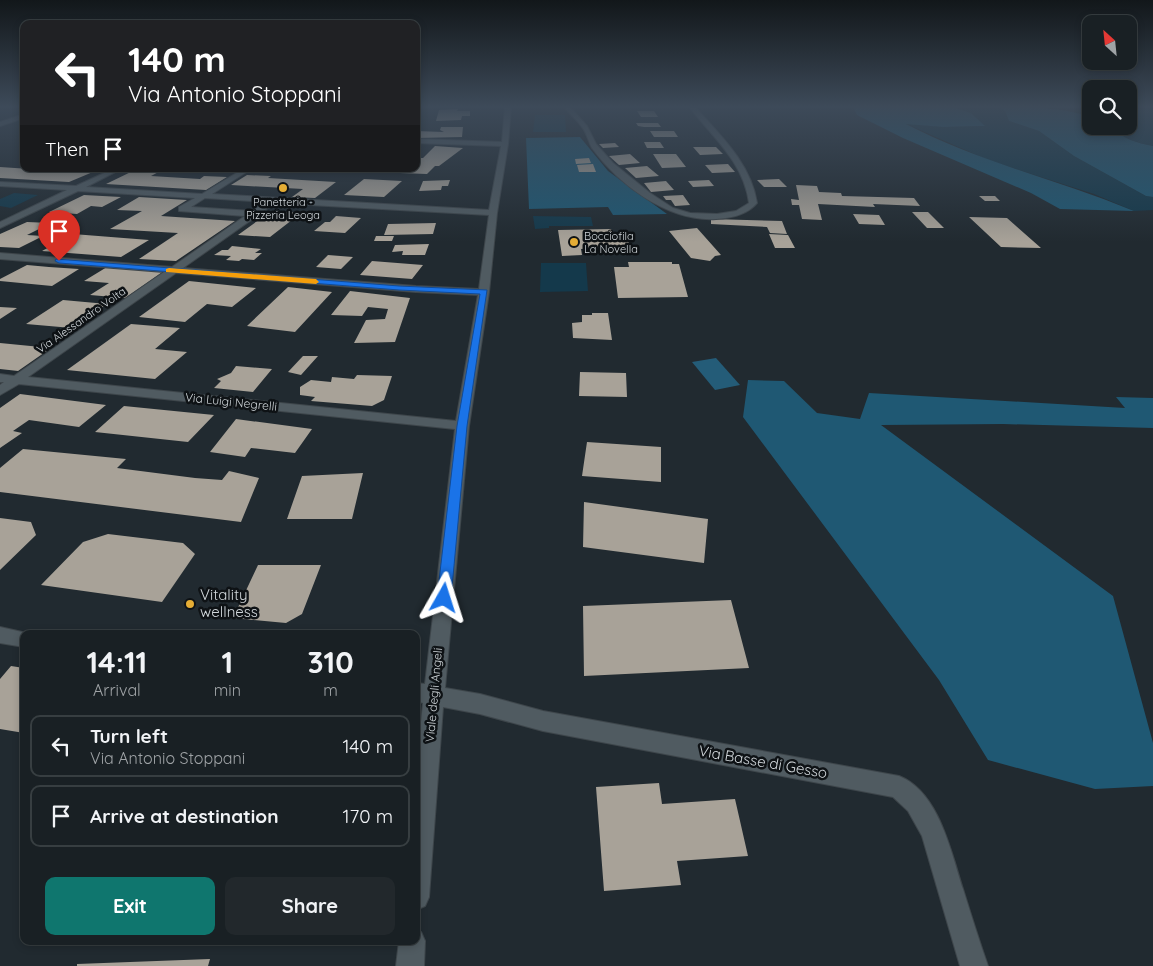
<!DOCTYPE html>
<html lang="en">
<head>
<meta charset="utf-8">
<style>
	:root { --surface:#192024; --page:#22282c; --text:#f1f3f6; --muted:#9fa3a6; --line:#373e41; --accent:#0f766e }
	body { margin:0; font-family:Quicksand,sans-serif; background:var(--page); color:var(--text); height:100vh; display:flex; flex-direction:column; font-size:19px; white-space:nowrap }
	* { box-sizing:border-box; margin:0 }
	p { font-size:16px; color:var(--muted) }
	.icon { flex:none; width:28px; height:28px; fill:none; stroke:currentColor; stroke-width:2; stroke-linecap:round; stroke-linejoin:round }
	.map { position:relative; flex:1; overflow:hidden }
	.side { position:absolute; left:20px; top:630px; width:400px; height:315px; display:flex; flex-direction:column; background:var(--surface); border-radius:10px; box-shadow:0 2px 8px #0003,0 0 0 1px var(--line) }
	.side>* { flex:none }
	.top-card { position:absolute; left:20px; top:20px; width:400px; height:152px; border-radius:10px; box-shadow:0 2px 8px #0003,0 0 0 1px var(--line); background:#202124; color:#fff; overflow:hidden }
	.needle { width:32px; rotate:333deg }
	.buttons { position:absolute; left:1082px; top:15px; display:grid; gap:10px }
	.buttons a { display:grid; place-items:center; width:55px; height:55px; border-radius:10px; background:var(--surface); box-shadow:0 2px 8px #0003,0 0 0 1px var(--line); font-size:25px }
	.pin { position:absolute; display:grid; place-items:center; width:42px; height:42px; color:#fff; margin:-51px -21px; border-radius:50% 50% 50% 0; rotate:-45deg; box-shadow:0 0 5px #0007 }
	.pin .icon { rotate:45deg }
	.me { position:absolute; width:55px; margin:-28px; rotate:6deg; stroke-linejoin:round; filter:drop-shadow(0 0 4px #0008) }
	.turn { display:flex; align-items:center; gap:18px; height:105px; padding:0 25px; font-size:22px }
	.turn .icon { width:65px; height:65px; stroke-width:2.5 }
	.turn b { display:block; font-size:35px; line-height:42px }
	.then { display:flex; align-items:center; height:48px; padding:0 25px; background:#0003; gap:10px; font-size:19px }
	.eta { display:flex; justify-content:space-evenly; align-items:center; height:85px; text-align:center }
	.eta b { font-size:30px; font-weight:700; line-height:35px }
	.button { display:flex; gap:10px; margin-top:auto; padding:10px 25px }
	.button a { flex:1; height:58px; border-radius:10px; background:var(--accent); color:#fff; font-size:20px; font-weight:700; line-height:58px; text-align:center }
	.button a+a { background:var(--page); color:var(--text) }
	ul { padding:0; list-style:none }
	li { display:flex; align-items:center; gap:15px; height:62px; margin:0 10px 8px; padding:0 15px; border:2px solid var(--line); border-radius:10px }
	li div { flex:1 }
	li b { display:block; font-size:19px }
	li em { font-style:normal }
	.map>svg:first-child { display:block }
	.green { fill:#14394b }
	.forest { fill:#1f5873 }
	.water { fill:#245c78 }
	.building { fill:#a8a298 }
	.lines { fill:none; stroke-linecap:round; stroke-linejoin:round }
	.minor-casing { stroke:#3e464b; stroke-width:2 }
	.minor { fill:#505b61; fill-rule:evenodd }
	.route { fill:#1a73e8; stroke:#114b97 }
	.slow { fill:#f59e0b }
	.poi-dot { fill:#e5ad35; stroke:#0e1215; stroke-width:2 }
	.labels { text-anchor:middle; stroke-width:5; stroke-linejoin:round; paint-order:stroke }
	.far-poi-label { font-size:11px; fill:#d1d7db; stroke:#0e1215 }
	.far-street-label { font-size:11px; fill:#d1d7db; stroke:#0e1215 }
	.street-label { font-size:12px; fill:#d1d7db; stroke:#0e1215 }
	.near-poi-label { font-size:15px; fill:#d1d7db; stroke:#0e1215; text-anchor:start }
	.near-street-label { font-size:15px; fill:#d1d7db; stroke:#0e1215 }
</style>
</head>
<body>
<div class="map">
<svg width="1153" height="966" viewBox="0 0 1153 966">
	<rect width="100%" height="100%" fill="#212a30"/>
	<path class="green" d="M953,107H999L1005,111L1009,121L1039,131L1074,156L1146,196L1153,197V210L1134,211L1094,194L988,160L904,123L943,127L984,126L971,113Z
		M1129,107H1153V146C1137,143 1122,139 1111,126H1129Z
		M535,115H565L566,132H533Z
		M14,193L38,195L11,208L0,206V199Z
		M533,216L591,217L593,226H549V228L535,229Z
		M541,263H586L588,291L540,292Z"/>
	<path class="forest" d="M853,107H953L971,113L985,126L943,127L906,124C979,162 1059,180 1134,211L1060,209L1031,193L903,138L857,115Z
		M999,107C1030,107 1061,107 1091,117V126H1111C1122,139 1137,143 1153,146V197L1146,196L1074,156L1039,131L1009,121L1005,111Z
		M580,137L608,171L667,214L613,215L608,207L529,209L526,138Z
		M748,380L784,381L817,413L860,419L869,393L1125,408L1116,397L1153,398V428L1003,424L881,425L1113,596L1153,743V786L1095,789L988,760L939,680L743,417Z"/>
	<path class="water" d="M716,358L740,385L715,390L692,362Z"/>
	<path class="building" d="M458,109L457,111H470V116H462L461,120L436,121L439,110Z
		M637,111H654L658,117H641Z
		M636,123H658L661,127H644L638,126Z
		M441,127H463L462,137L416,138V131L444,132L440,130Z
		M650,131H674L678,137H654Z
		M644,142H660L664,148H647Z
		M615,143L619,147L603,148L599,144Z
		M435,146L463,148L439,166H435L427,174L400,173L405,169H416V158H423Z
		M693,147H716L723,154L700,155Z
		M630,154L640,163L619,165L609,156Z
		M653,154H676L686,167L662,168Z
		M589,158L591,163L576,164L575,159Z
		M593,164L596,172H579L577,165Z
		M728,164L735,172L712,173L705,165Z
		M647,166L659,176L636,178L625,168Z
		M0,167L60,171L64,169H100L69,182L0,178Z
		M137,169H164L151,176L200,179L204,176L227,177L206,190L106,184Z
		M215,169H241L236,172L212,171Z
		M247,175L271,176L268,178L336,182L315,198L292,197L303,189L231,185Z
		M364,179L402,181L384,197L344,195Z
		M779,179L787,187H764L757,180Z
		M450,180L448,186H442L441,190L419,191L423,181Z
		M709,180L714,186L693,187L688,181Z
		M666,181L674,190L651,192L644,183Z
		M796,185L817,186L819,192L841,193L842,196L914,198L920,206L873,204L875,207L818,204L822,220L802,219L799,205H792L791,199L799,200Z
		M84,195L121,197L102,207L91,206L77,214L49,212Z
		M683,195L690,205L675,206L671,200H666L663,196Z
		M979,196H995L1000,201H985Z
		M139,197L187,200L161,216L235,221L176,261L139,259L178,233L110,229L142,211L117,210Z
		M271,211L301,213L270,237L238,235Z
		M912,212H928L944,228H927Z
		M853,214L879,215L885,225L859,224Z
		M336,216L361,218L345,233L314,231L325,222H330Z
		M969,217L1007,218L1041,248L1001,247Z
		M711,219L782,221L787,234L770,233L767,227L711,224Z
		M27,222L51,223L27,235L43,236L19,248L0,247V234Z
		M436,223L433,234L384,235L388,224Z
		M697,228L721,255L715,256L710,261L691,258L669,231Z
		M611,229L613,234H626L630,247L581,249L582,255L562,256L558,230Z
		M73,234L149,240L121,257L42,251Z
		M769,234L788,235L795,248H775Z
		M376,236H394L392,241H374Z
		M429,244L425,255H402L403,251L392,252L395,245Z
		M232,246L261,249L255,253H262L254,260L242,259L239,261L226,260L231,256L214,255L222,250H228Z
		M328,255L353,257L341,269L316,267Z
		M372,261L423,265L412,279L360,275Z
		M628,262H672V264H679L688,297L618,298L614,267H629Z
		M27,265L49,267L79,269L52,286L0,281V279Z
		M107,267L164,271L125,298L90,295L109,283L84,281Z
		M189,281L256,288L232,307L207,304L185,322L139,317Z
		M288,287L332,292L295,332L247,326Z
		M350,291L410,298L395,342L354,343L366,320L385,319L388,309L368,307L362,316L331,315Z
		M63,300L107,304L72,328L26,324Z
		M0,307L17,308L0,319Z
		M592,313H608L612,340L573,338L572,323L582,322V315H592Z
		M131,324L180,328L155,349L187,352L155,379L67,370Z
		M0,343L51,348L18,371L0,369Z
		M303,356H318L301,375L288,372Z
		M236,366L272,369L253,392L214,388L221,381L217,379L231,373Z
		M580,372L626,373L627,397L579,396Z
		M357,375L392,376L384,400L372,406L311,401L315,397L300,395V387L311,380L331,382L332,377L354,379Z
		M20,394L106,405L79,427L29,420L13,431L22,433L0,448V408Z
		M124,406L214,415L188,442L95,432Z
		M236,419L312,429L295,453L251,448L245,457L210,452Z
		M587,442L661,447V482L582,476Z
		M23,449L126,459L117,468L195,478L222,480L229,471L259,478L241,522L0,492V468Z
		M363,473L352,519H287L302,476Z
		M584,502L708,519L704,563L583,547Z
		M0,518L31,522L36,535L0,570Z
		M108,534L183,543L195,554L162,602L41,585L83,542Z
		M258,565H321L302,614L286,623L233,618Z
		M731,600L749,668L584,676L583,606Z
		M11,666L24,668V733L0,729V679Z
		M659,783L662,804L735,799L748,856L677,861L681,885L604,891L596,787Z
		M210,959L208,966H77V964Z"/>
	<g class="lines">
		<defs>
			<path id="minor" d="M505,107H511L508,144L497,213L489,292L469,426L445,688L480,694L543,711L899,776C939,792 951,852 963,889C971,915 979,940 988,966H960L922,836L908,811L893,797L543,731L480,714L443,707L429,897L425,906L416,910V769L423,703L416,701V683L425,684L455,429L19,384L0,395V385L4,382H0V374L14,376L164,272L0,259V253L172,267L245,216L179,211V207L195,198L78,191L0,228V222L67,190L0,186V182L76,186L113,169H121L86,187L202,194L243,169H251L212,194L489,210L501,146L416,143V139L502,142ZM205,198L266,202L252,211L191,207ZM275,203L489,215L479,289L416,286L183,268ZM176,273L416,292L478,295L456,421L28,377Z
				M564,107H570L587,126L596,144L613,163L650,193L673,208L690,213L717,214L736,211L749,203C744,163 713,137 689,107H695C721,136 751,164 757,203C747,215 731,218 716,219C668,222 619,185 592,148C588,141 587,133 582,127C577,120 570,114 564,107Z
				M24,114V118L0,126V122Z
				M0,627L31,634H24V647L0,643Z
				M416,929L421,932L425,941L424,966H396L399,941H416Z"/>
		</defs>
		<use href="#minor" class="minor-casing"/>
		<use href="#minor" class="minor"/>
	</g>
	<linearGradient id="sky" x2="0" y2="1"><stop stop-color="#12171a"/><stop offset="0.44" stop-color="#3d4a59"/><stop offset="1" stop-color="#3d4a59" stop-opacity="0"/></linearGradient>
	<rect width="1153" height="242" fill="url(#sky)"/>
	<path class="route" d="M56,259L399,286L487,290L467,426L451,598L449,602L444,604L439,602L437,598L457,426L480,294L399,290L59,263L55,261Z"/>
	<path class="slow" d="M169,268L316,279L319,282L316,284L166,272V269Z"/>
	<g class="poi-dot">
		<circle cx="283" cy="188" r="5"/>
		<circle cx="574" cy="242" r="5"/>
		<circle cx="190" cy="604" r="5"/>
	</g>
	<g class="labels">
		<g class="far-poi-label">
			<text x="283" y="206">Panetteria -<tspan x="283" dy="13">Pizzeria Leoga</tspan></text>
			<text x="584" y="240" text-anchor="start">Bocciofila<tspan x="584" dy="13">La Novella</tspan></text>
		</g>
		<g class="far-street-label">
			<text transform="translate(81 320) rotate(-35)" y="4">Via Alessandro Volta</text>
		</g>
		<g class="street-label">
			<text transform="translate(231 402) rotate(6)" y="4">Via Luigi Negrelli</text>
			<text transform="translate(434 695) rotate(-85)" y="4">Viale degli Angeli</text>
		</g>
		<g class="near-poi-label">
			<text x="200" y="600">Vitality<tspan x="200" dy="17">wellness</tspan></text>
		</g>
		<g class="near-street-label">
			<text transform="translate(763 762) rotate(10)" y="5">Via Basse di Gesso</text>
		</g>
	</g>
</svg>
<div class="buttons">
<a><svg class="needle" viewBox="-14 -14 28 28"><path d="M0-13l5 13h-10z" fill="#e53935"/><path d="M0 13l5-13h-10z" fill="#9fa3a6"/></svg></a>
<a><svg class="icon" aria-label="search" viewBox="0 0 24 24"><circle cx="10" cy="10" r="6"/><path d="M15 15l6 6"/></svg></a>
</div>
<div class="pin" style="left:59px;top:261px;background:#d93025"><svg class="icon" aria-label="arrive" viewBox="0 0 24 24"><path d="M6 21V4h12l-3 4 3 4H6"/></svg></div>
<svg class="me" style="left:444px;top:598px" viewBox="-20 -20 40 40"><path d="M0-17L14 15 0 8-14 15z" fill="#1a73e8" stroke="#fff" stroke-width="4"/></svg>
<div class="top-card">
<div class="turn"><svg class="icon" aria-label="left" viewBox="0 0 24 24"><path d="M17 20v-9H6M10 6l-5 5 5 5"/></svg><div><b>140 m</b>Via Antonio Stoppani</div></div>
<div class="then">Then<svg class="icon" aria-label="arrive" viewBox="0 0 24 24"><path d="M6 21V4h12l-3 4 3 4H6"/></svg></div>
</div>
<section class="side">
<div class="eta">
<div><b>14:11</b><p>Arrival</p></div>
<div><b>1</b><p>min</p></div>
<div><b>310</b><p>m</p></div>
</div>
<ul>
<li><svg class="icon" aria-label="left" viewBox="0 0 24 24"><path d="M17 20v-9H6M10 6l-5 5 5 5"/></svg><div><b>Turn left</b><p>Via Antonio Stoppani</p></div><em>140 m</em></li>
<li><svg class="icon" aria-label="arrive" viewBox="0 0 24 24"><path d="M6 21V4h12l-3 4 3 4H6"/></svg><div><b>Arrive at destination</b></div><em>170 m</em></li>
</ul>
<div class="button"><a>Exit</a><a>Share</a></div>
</section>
</div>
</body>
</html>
